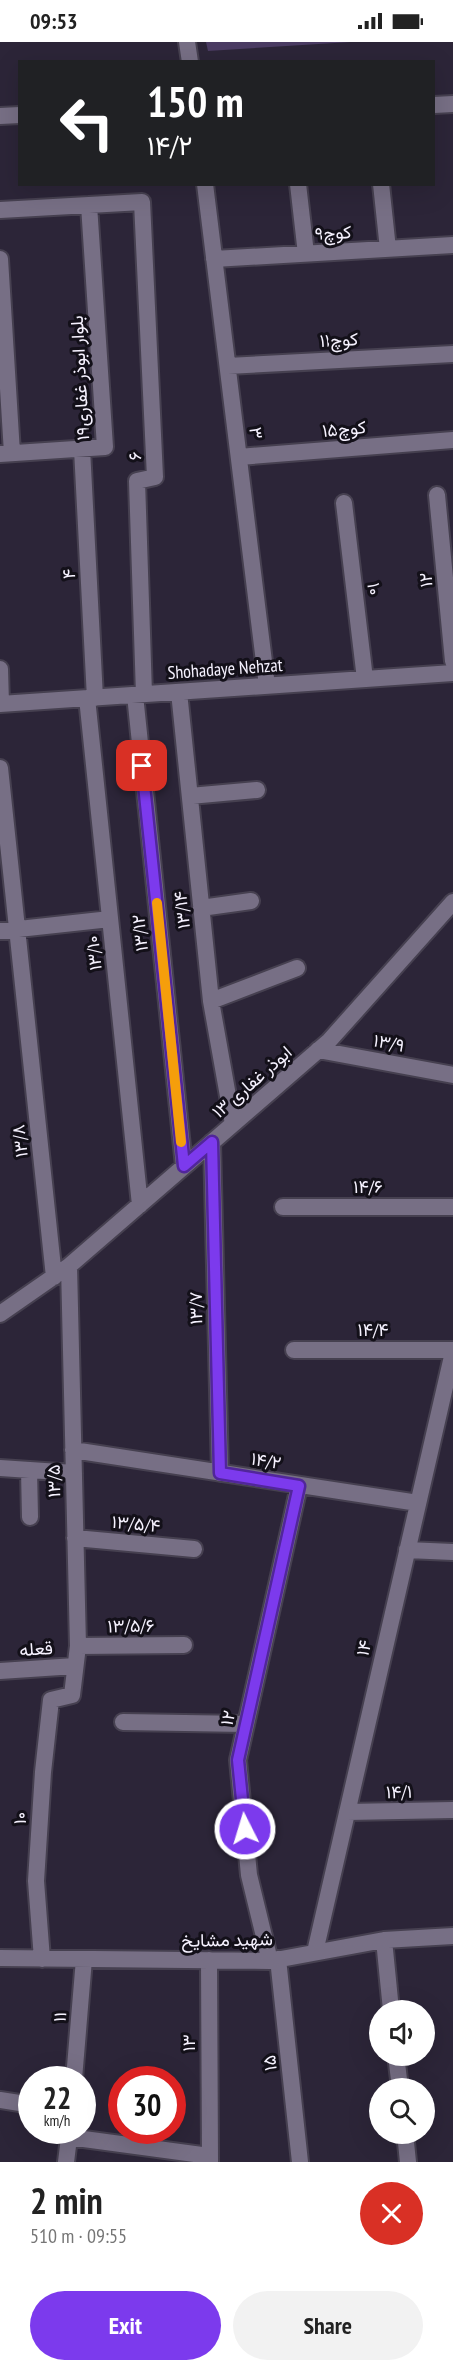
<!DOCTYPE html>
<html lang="en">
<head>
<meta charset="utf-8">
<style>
	:root { --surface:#fff; --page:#f2f2f2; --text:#222; --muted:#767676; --accent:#7c3aed }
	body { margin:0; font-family:"PT Sans Narrow",Vazirmatn,sans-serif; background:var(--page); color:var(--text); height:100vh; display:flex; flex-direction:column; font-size:22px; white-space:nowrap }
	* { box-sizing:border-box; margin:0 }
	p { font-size:20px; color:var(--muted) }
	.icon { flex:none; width:33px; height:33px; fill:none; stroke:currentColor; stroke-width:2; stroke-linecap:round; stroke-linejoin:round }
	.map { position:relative; height:2120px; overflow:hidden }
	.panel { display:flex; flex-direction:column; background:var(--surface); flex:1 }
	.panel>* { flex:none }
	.hud { position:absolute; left:18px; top:18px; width:417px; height:126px; border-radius:0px; box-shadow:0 6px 24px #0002; background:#202124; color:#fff; overflow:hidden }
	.fabs { position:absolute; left:369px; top:1958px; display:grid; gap:12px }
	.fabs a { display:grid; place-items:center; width:66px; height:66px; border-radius:50%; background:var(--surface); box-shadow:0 6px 24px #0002; font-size:30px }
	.speed { position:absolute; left:18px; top:2024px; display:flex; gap:12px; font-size:30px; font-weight:700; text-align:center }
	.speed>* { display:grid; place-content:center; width:78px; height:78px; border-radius:50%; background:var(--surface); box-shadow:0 6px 24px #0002; line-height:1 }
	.speed small { font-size:15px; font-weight:400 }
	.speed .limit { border:9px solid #d22; background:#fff; color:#111 }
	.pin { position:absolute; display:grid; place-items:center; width:51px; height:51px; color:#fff; margin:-26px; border-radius:12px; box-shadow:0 3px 9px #0006 }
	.me { position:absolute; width:66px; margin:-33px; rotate:355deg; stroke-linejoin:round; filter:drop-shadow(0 0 4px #0008) }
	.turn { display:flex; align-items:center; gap:21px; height:126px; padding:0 30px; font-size:27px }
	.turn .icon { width:78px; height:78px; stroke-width:2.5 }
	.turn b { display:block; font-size:42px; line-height:51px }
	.round { display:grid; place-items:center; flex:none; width:63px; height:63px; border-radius:32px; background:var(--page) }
	.summary { display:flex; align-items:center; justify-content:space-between; height:102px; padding:0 30px }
	h1 { font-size:36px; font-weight:700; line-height:45px }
	.cta { display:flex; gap:12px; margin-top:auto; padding:12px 30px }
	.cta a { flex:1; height:69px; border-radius:36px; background:var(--accent); color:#fff; font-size:24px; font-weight:700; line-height:69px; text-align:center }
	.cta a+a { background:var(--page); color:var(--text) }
	.status { display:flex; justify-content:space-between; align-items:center; height:42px; padding:0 30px; background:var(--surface); direction:ltr }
	.status svg { height:16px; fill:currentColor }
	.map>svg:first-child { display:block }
	.green { fill:#4b3c63 }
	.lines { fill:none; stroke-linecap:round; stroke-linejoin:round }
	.minor-casing { stroke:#464050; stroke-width:20 }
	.minor { stroke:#776f85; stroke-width:16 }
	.route-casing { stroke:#51269a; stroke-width:15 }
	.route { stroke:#7c3aed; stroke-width:10 }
	.slow { stroke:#f59e0b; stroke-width:10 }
	.labels { text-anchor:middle; stroke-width:6; stroke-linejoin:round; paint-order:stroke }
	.street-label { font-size:18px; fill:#f6f2ff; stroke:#131019 }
</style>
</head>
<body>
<div class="status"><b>09:53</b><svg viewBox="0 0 49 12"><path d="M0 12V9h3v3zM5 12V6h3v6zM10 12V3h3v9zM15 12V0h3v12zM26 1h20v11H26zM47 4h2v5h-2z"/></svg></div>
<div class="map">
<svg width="453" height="2120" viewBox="0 0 453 2120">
	<rect width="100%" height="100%" fill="#2c2538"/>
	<path class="green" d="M206,0H351L208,9Z"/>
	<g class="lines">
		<defs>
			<path id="minor" d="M187,0L190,20
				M434,63L453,62
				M0,74L20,73
				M205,142L267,644
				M298,142L306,212
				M381,142L388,207
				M0,168L142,160L155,435L137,439L144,652
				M0,217L12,411
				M214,217L453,203
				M228,324L453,312
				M82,407L95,656
				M0,412L105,405L89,163
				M239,415L453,398
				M437,453L453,619
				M344,461L365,637
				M0,627L1,662
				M179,650L211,959L233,1082
				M135,653L184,1124
				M87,656L140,1163
				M0,662L453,631
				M0,726L54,1235
				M190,754L257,748
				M201,866L251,859
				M0,889L110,877
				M211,959L297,926
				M318,1008L453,1033
				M212,1100L220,1431
				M283,1165H453
				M0,1272L69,1224L329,999L453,860
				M294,1308H453
				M73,1408L418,1461
				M0,1426L74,1431
				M29,1428L30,1475
				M75,1496L194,1507
				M407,1508L453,1510
				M78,1604L184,1603
				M0,1629L75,1624
				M123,1680L246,1682
				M347,1770L453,1768
				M384,1898L391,1968
				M315,1910L453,1310
				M0,1916L270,1919L384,1898L453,1894
				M42,1917L36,1839L43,1730L51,1658L72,1653L78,1604L69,1224
				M278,1917L300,2120
				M209,1918L210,2120
				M270,1919L249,1833L238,1718L299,1444
				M396,2013L400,2046
				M74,2037L84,1917
				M0,2058L32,2063
				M405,2091L408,2120
				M69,2095L209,2114
				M66,2120L70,2088"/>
		</defs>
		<use href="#minor" class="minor-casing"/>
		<use href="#minor" class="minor"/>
	</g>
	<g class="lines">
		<defs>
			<path id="route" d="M142,724L184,1124L212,1100L220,1431L299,1444L238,1718L245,1787"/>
		</defs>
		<use href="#route" class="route-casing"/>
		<use href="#route" class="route"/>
		<path class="slow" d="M157,861L181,1100"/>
	</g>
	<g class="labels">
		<g class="street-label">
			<text transform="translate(333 191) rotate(-3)" y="6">۹کوچ</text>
			<text transform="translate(339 298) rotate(-3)" y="6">۱۱کوچ</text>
			<text transform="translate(80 336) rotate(-93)" y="6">بلوار ابوذر غفاری۱۹</text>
			<text transform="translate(344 387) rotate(-5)" y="6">۱۵کوچ</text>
			<text transform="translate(256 391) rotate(83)" y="6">۳</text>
			<text transform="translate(135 414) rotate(-93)" y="6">۶</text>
			<text transform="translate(69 532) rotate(-93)" y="6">۴</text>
			<text transform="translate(426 538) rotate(-95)" y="6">۱۲</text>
			<text transform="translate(374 547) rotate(83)" y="6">۱۰</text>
			<text transform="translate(225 627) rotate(-4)" y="6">Shohadaye Nehzat</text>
			<text transform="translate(182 868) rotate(-96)" y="6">۱۳/۱۴</text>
			<text transform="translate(140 891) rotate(-96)" y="6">۱۳/۱۲</text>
			<text transform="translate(94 911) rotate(-96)" y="6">۱۳/۱۰</text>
			<text transform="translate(389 1001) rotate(11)" y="6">۱۳/۹</text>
			<text transform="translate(252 1040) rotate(-41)" y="6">۱۳ ابوذر غفاری</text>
			<text transform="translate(20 1099) rotate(-96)" y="6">۱۳/۸</text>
			<text x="368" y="1151">۱۴/۶</text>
			<text transform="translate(196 1266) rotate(-91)" y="6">۱۳/۷</text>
			<text x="373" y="1294">۱۴/۴</text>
			<text transform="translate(266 1419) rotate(9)" y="6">۱۴/۲</text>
			<text transform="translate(54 1439) rotate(-91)" y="6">۱۳/۵</text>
			<text transform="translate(136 1482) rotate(5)" y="6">۱۳/۵/۴</text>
			<text transform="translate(131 1584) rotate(-1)" y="6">۱۳/۵/۶</text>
			<text transform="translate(364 1606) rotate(-77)" y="6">۱۴</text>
			<text transform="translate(36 1607) rotate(-4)" y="6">قعله</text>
			<text transform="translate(228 1676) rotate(-78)" y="6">۱۲</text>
			<text transform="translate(399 1750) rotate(-1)" y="6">۱۴/۱</text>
			<text transform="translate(20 1776) rotate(-87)" y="6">۱۰</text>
			<text transform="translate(227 1898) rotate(-1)" y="6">شهید مشایخ</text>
			<text transform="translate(60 1975) rotate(-86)" y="6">۱۱</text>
			<text transform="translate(189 2001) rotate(-90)" y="6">۱۳</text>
			<text transform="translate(270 2021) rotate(-96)" y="6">۱۵</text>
		</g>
	</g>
</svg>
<div class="fabs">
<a><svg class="icon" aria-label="sound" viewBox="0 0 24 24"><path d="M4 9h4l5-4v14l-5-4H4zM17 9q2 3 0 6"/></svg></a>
<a><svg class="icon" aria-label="search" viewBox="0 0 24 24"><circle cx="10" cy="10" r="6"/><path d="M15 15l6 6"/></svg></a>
</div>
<div class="speed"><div>22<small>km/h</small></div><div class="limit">30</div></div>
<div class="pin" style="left:142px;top:724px;background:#d93025"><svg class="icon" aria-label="arrive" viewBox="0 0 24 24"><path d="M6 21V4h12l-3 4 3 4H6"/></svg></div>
<svg class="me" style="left:245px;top:1787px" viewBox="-20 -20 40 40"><circle r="17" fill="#7c3aed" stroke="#fff" stroke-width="3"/><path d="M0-11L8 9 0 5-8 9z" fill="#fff"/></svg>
<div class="hud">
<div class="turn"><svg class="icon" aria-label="left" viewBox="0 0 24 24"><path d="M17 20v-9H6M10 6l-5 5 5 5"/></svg><div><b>150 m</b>۱۴/۲</div></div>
</div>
</div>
<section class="panel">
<div class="summary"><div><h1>2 min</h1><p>510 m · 09:55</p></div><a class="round" style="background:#d93025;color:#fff"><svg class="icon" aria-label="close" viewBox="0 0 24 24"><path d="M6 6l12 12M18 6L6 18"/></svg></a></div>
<div class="cta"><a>Exit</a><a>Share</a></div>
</section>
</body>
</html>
